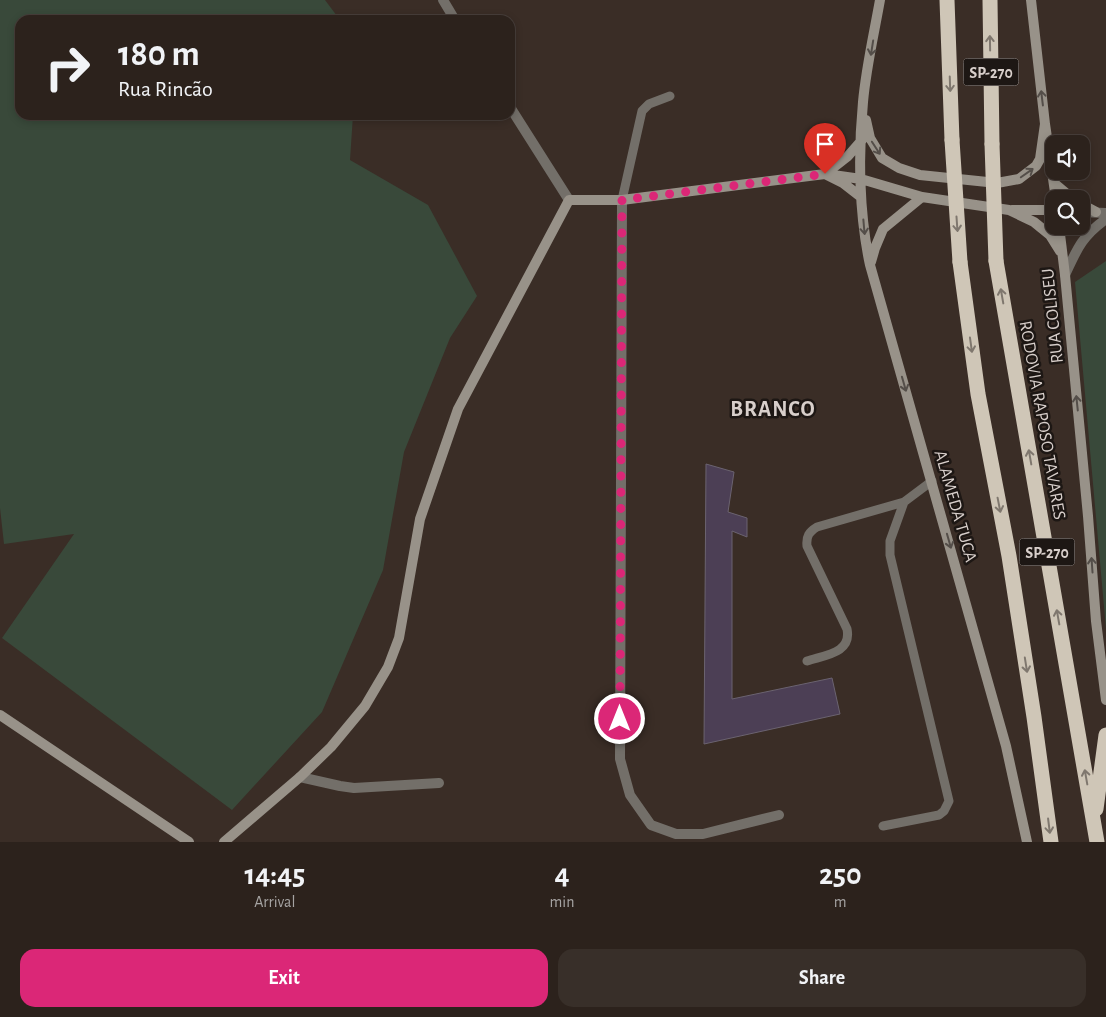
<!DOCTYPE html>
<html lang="en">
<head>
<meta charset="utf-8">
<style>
	:root { --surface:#2c221c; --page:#382f29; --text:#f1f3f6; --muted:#a6a4a3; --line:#483f3b; --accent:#db2777 }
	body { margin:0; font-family:"Alegreya Sans",sans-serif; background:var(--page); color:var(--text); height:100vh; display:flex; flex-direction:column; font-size:19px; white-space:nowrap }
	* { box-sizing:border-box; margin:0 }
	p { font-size:16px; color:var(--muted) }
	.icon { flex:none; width:28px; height:28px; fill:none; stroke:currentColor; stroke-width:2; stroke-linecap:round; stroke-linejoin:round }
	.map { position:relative; height:842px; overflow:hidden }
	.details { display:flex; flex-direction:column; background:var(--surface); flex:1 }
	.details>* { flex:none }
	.banner { position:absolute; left:15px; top:15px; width:500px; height:105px; border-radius:15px; box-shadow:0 2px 8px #0003,0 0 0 1px var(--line); background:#2c221c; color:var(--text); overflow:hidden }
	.fabs { position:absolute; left:1045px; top:135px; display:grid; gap:10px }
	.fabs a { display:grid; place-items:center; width:45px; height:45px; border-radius:10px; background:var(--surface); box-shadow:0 2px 8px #0003,0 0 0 1px var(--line); font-size:25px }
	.pin { position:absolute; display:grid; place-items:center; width:42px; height:42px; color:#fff; margin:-51px -21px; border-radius:50% 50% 50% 0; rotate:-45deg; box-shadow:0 0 5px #0007 }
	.pin .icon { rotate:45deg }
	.me { position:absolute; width:55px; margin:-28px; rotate:0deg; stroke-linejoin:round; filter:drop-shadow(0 0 4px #0008) }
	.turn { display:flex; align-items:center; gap:18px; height:105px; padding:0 20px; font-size:22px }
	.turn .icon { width:65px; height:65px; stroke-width:2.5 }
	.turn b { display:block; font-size:35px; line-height:42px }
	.eta { display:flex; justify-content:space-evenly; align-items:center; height:85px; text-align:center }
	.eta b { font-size:30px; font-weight:600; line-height:35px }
	.button { display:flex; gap:10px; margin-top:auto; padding:10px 20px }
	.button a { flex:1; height:58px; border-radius:15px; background:var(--accent); color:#fff; font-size:20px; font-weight:600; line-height:58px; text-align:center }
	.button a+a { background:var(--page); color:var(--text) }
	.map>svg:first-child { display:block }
	.green { fill:#39493a }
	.building { fill:#4c3f55; stroke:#6b6370 }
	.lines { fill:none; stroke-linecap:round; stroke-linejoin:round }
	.lane { stroke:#736f69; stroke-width:9 }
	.street { stroke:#736f69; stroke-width:10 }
	.secondary { stroke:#989289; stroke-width:10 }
	.highway { stroke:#cfc6b7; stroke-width:15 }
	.highway-bridge { stroke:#cfc6b7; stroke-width:15 }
	.oneway { stroke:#7f776e }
	.oneway2 { stroke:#544e49 }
	.route { stroke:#db2777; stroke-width:9; stroke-dasharray:0 16.2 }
	.labels { text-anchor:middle; stroke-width:5; stroke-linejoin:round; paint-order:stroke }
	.shield { fill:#1d1714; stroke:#a09894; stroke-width:1 }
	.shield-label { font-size:16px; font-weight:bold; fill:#d8cfcb }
	.street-label { font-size:18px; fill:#d8cfcb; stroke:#1d1714 }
	.district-label { font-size:22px; font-weight:bold; letter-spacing:1px; fill:#d8cfcb; stroke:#1d1714 }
</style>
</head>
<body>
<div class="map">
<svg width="1106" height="842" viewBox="0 0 1106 842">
	<rect width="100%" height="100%" fill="#3a2d26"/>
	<path class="green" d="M0,0H325L340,20H20V115H353L350,160L428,205L477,296L450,338L404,452L383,570L322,712L232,810L2,638L74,534L4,544L0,508Z
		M1106,261V629L1075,282Z"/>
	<path class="building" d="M706,464L734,472L728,512L747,518V537L732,531V699L832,678L840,714L704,744Z"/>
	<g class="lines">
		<path class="lane" d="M622,200L642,111L649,104L670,96
			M807,661C825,655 852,653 847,629L807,546C806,536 809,532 817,527L904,502
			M883,826L939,815L944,811L949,801L890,555V541L904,502L932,481"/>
		<path class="street" d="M443,0L455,20
			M510,107L569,200
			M622,200L620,759L630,795L651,825L676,834H703L779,815
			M1081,212L1106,213
			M1065,275C1077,249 1082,236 1106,219
			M300,777L340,786L354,788L439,783"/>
		<path class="secondary" d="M880,0C874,34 866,68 863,102C858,154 859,214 870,265L1006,746L1027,842
			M1031,0L1045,124L1056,199
			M866,120L870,138L882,158L899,168L920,175L997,183L1019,179L1036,166L1040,159L1045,124
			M825,174L848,156L862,140
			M833,175L861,179L922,197
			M1054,183L1073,199
			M1081,204L1096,212
			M1012,210H1054
			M1059,226L1065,275L1088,516L1096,621L1106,700
			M871,262L875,248L883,229L922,197L1009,210L1034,222L1050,235L1060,251
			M0,715L189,842
			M224,842L300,777L331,747L365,706L388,667L399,638L420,519L458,409L569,200H622L825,174L843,183L861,197"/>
		<path class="highway" d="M947,0L952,140
			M990,0L992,144
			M996,261L1097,842
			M960,262L978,394L1009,556L1034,717L1051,842
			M1096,809L1106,735"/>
		<path class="highway-bridge" d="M952,140L960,262
			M992,144L996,261"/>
	</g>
	<defs><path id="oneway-shaft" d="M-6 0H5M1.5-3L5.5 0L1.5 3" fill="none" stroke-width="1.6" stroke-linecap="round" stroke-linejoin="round" transform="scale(1.25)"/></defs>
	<g class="oneway">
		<use href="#oneway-shaft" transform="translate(990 43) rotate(-91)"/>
		<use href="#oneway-shaft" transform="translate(950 84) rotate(88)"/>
		<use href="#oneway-shaft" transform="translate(957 224) rotate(86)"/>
		<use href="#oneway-shaft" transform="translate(1002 296) rotate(-100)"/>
		<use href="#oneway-shaft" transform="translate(971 345) rotate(82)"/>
		<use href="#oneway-shaft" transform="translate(1030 457) rotate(-100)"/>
		<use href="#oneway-shaft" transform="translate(999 505) rotate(79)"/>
		<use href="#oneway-shaft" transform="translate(1058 617) rotate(-100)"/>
		<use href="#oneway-shaft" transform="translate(1026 665) rotate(81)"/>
		<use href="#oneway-shaft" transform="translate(1086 777) rotate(-100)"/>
		<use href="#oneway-shaft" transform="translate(1049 826) rotate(83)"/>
	</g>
	<g class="oneway2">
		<use href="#oneway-shaft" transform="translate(872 48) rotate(99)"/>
		<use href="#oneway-shaft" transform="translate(1042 98) rotate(-97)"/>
		<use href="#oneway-shaft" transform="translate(876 148) rotate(57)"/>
		<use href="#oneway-shaft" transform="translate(1027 173) rotate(-35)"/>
		<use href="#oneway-shaft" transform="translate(864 227) rotate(85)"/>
		<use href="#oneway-shaft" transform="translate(904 384) rotate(74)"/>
		<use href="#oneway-shaft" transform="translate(1077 403) rotate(-96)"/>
		<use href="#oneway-shaft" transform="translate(949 541) rotate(74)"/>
		<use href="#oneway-shaft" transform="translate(1092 565) rotate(-94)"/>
	</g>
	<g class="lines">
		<path class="route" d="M620,719L622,200L825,174"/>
	</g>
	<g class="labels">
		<g class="shield">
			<rect x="963.5" y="58.5" width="55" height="27" rx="4"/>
			<rect x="1019.5" y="538.5" width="55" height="27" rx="4"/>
		</g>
		<g class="shield-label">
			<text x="991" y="78">SP-270</text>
			<text x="1047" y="558">SP-270</text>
		</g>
		<g class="street-label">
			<text transform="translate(1052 316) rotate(-96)" y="6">RUA COLISEU</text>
			<text transform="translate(1043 420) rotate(80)" y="6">RODOVIA RAPOSO TAVARES</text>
			<text transform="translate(956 506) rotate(74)" y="6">ALAMEDA TUCA</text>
		</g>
		<g class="district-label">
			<text x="773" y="416">BRANCO</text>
		</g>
	</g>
</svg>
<div class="fabs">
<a><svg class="icon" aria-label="sound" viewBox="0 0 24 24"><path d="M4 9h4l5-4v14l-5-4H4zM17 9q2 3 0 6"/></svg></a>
<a><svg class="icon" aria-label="search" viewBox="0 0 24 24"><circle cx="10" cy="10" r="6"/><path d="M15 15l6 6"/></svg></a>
</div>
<div class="pin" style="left:825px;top:174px;background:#d93025"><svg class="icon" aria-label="arrive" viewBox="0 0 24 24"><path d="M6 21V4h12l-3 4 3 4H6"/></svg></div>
<svg class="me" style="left:620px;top:719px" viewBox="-20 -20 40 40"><circle r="17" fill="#db2777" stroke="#fff" stroke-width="3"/><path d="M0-11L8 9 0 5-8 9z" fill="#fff"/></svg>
<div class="banner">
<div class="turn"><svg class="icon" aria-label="right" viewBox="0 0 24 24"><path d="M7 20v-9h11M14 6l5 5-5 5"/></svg><div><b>180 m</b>Rua Rincão</div></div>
</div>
</div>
<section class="details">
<div class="eta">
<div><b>14:45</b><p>Arrival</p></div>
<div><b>4</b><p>min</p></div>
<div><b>250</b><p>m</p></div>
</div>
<div class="button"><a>Exit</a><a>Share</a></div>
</section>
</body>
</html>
